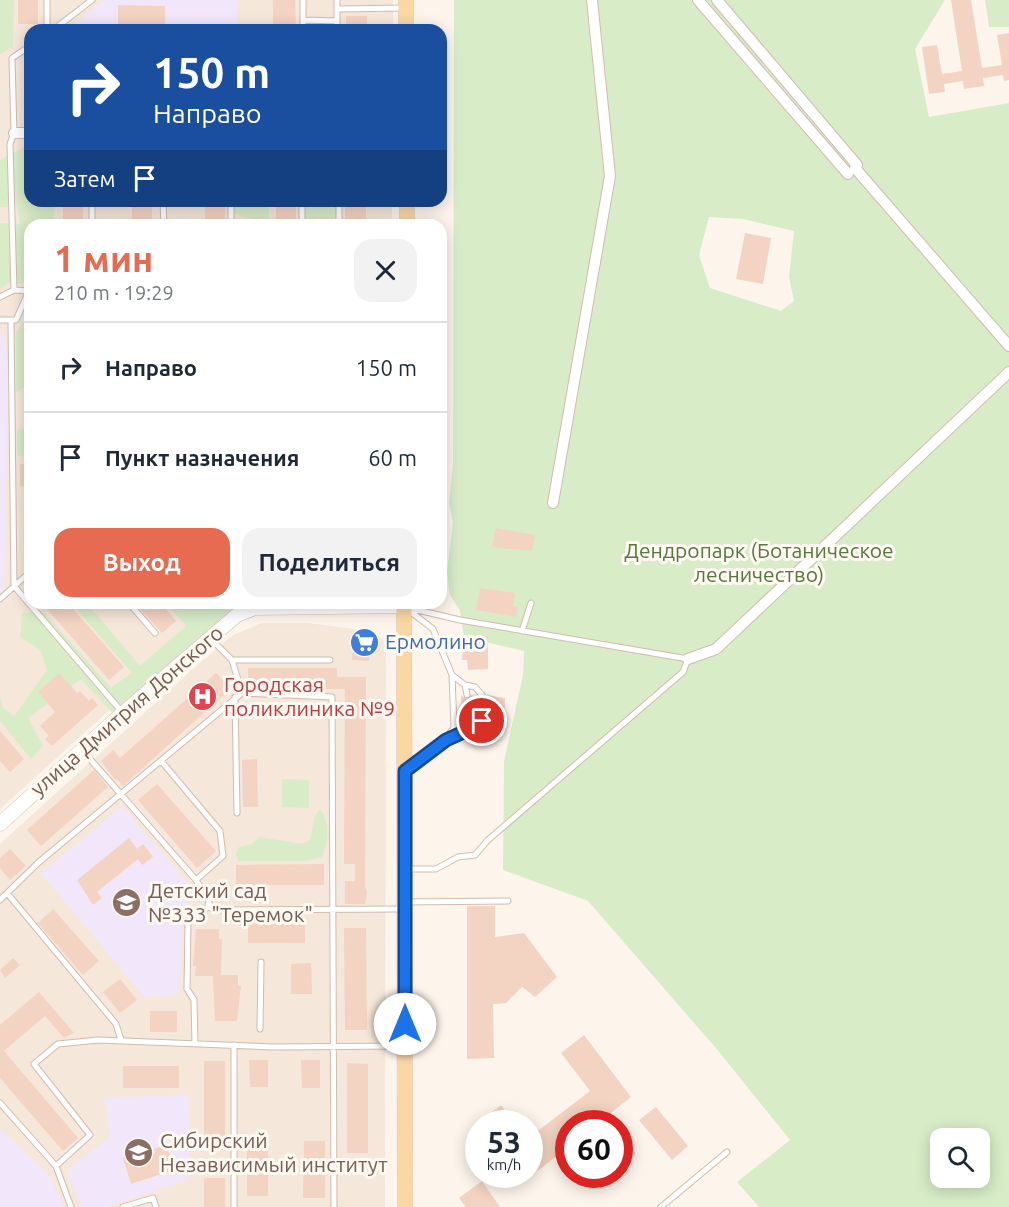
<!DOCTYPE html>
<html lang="ru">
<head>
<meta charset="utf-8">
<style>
	:root { --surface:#fff; --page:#f2f2f3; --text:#1f2937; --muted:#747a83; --line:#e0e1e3; --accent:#e76b50 }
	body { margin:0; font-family:Ubuntu,sans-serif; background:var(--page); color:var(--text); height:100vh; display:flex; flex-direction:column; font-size:22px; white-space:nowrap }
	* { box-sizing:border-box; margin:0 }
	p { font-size:20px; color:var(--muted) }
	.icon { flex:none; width:33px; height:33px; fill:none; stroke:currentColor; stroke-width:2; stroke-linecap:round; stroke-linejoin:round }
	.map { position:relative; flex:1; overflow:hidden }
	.side { position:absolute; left:24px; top:219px; width:423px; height:390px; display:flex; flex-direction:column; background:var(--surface); border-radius:18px; box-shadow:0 3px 15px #0003 }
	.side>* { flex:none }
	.hud { position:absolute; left:24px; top:24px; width:423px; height:183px; border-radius:18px; box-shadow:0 3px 15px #0003; background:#1a4fa0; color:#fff; overflow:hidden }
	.controls { position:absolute; left:930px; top:1128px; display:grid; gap:12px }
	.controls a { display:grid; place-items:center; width:60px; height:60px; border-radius:12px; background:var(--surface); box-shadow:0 3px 15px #0003; font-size:30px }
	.speed { position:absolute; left:465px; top:1110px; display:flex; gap:12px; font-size:30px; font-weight:700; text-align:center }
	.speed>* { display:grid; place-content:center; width:78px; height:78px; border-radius:50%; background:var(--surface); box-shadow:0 3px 15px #0003; line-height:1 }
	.speed small { font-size:15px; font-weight:400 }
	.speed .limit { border:9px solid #d22; background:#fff; color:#111 }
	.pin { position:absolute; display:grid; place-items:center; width:51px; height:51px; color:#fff; margin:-26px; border:3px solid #fff; border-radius:50%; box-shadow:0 2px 6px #0007 }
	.me { position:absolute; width:66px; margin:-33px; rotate:0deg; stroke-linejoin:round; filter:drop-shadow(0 0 4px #0008) }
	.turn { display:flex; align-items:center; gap:21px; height:126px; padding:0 30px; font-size:27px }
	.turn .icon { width:78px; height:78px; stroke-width:2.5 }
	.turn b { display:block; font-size:42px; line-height:51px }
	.then { display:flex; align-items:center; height:57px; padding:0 30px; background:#0003; gap:12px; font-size:22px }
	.round { display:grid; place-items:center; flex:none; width:63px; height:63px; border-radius:18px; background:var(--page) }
	.head { display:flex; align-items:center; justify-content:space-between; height:102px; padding:0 30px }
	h1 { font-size:36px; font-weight:600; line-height:45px; color:var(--accent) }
	.primary-button { display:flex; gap:12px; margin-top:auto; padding:12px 30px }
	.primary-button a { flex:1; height:69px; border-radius:18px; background:var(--accent); color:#fff; font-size:24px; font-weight:600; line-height:69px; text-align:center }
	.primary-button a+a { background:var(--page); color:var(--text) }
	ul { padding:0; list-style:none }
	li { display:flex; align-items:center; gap:18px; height:90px; padding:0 30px; border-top:2px solid var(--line) }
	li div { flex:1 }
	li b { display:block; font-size:22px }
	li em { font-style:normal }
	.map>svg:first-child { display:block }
	.residential { fill:#f5e7d9 }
	.education { fill:#f2e7fa }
	.green { fill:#d8ecc8; fill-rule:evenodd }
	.building { fill:#f3d3c2 }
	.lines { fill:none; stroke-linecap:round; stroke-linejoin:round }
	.lane-casing { stroke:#d0bcaf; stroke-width:7 }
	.street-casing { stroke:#d0bcaf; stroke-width:12 }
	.secondary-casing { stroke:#d6bfaf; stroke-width:15 }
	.primary-casing { stroke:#d9d1cd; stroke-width:16 }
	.lane { stroke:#fff; stroke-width:5 }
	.street { stroke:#fff; stroke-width:10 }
	.secondary { stroke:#fff; stroke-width:14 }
	.primary { stroke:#fbd7a4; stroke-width:15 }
	.route-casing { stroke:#114b97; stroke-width:15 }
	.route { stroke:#1a73e8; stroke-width:10 }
	.labels { text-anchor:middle; stroke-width:6; stroke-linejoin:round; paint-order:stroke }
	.park-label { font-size:21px; fill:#547941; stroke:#fff9f2 }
	.shop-label { font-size:21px; fill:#366cbe; stroke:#fff9f2; text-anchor:start }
	.health-label { font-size:21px; fill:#be3a42; stroke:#fff9f2; text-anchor:start }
	.street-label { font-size:21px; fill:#795a4d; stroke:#fff9f2 }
	.education-label { font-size:21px; fill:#785e54; stroke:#fff9f2; text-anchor:start }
</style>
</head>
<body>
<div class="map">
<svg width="1009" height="1207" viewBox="0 0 1009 1207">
	<rect width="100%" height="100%" fill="#fdf5eb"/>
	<path class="residential" d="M0,0H393V30H30V201H392V225H30V603H228L0,809Z
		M262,623H308L370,631L380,637L386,647L385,1207H0V844L194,668L233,635Z"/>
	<path class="education" d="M105,0H237V30H66Z
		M0,334L6,338L8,387L4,589L0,593Z
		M122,806L192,888L183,919L179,994L144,997L41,873Z
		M188,1095L191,1178L106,1207H81L67,1170L110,1137L104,1098Z
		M0,1129L50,1177L64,1207H0Z"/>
	<path class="green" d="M0,0H14L13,47L0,54Z
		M454,0H945L915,49L929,117L1009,103V1207H759L737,1182L790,1140L715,1047L588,901L503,870L504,761L523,675L524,651L464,637L460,611L450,595L447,572L453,522L449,504L453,463ZM709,217L743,219L794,231L789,277L794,301L781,311L710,288L699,255ZM940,1138H980V1178H940Z
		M985,0H1009V27H989Z
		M24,147H30V201H54V225H30V284L8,283L0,290V223L20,224L17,207H0V160Z
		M232,201H269V225H261L257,220L234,214Z
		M303,201H336V225H302Z
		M30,315V381L29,386L16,392V332Z
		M30,427V458L17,455V430Z
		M71,603H87L140,666L186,626L166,603H200L204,608L208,603H281L252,605L114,715L81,679L28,718L43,746L31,759L0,721V698L3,708L14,716L47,670L40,650L20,637L22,613L43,611L111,688L132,673Z
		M282,779L309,780V808L282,807Z
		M320,809C331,824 328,842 322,857L305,861H238L236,853L239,847L252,844L259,837L302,844L310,840L315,816Z"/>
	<path class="building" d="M18,0H38V24H18Z
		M273,0H295L296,28L273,30Z
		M951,0H971L982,68L1002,65L997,35L1009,33V80L1004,81L1003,75L983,78L984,86L964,89L963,81L944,84L945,92L929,94L922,47L937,45L942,74L962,71Z
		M118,5L165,6V30H118Z
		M346,16H367V30H346Z
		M63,201H83V225H63Z
		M132,201H152V225H132Z
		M205,201H225V225H205Z
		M276,201H296V225H276Z
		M345,201H366V225H345Z
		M745,233L771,238L763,284L736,279Z
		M20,464H30V486H20Z
		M496,528L535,535L532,551L492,547Z
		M480,588L515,593L513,606L518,607L516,617L476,610Z
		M42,603H68L124,667L109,680Z
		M135,603H161L176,621L162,633Z
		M465,636H488V669L468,670L467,660H462Z
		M353,638L370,639L369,661L352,660Z
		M248,668H337V677H366L365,886L367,892L365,904H345V881H355V864H344L345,689L248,688Z
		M59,673L77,693L80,691L89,701L92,698L98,705L52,746L45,739L49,736L40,726L55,712L38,692Z
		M216,673L230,689L123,786L117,779L115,780L101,761L113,750L120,758Z
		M461,695L467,700L472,695L481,700L487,695L505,698V708H494V714H488L483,710L473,715L467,710L462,715Z
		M0,731L24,759L10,772L0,761Z
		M257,759L258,807H243L242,760Z
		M94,770L108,787L41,846L27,830Z
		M157,784L216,851L197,868L138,800Z
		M129,838L137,849L143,844L153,857L142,865L138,859L97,892L102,898L93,905L77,880Z
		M10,849L26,866L10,880L0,868V858Z
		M324,864V885H236V865Z
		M467,906H495V937L524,933L557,977L535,997L522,987L506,1003L493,1004L494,1058L467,1059Z
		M53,909L99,961L83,975L38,923Z
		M248,921H305V943H248Z
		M344,928H366L367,1030H345Z
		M196,929H219V939H222L221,975H238V986H241L237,1021H215L213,976H195L196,966H193Z
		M13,958L20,965L5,978L0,970Z
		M311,963L312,994H291V964Z
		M120,979L137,1000L120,1013L103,992Z
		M39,992L74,1033L64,1038L45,1016L4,1051L78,1138L63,1151L0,1078V1025Z
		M150,1011H177V1032H150Z
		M584,1035L631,1097L597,1124H568V1147L530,1177V1137L590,1091L561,1053Z
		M249,1060H268V1087H250Z
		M301,1060H320V1088H302Z
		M204,1061H225V1150H204Z
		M347,1063L368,1064V1153H347Z
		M123,1066H179V1088H123Z
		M501,1105L515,1124H477Z
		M656,1107L688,1146L672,1160L639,1120Z
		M247,1139H268V1196H247Z
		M304,1141H325V1198H303Z
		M167,1145L174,1170L131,1184L123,1158L134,1155L135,1158L155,1153L154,1149Z
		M579,1174H610L590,1190Z
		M204,1178H225V1207H204Z
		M482,1181L500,1207H466L459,1198Z"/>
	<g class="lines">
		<defs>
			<path id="lane" d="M47,0V30
				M338,9L405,8
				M303,20L337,21
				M53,30L92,0
				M303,30V0
				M337,30V0
				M92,201V225
				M163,201L164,225
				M339,201V225
				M231,225V201
				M302,225V201
				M14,290L10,144L14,133L12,58L30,46
				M0,297L14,290L29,291L16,320H0
				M11,321L14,586L122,712
				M0,599L30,572
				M129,603L155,633
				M405,607L460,620L688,659L683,672L488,840L475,855L458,857L436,869H407
				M406,608L433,629L452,675L454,728L438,747L407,770
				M522,631L531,603
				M211,639L232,660L242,693
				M232,660H330
				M452,675L465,685L467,695
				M465,685L475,687L482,695
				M235,697L237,813
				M465,733L479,725L483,715
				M447,739L463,733L468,715
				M83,751L196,880L209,901L208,907
				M162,762L220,831L223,856L196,880
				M7,893L116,1024L121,1040
				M0,900L39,862L242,693L332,697L334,1207
				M407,902L508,901
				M260,1029L261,962
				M195,1044L194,1000L187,989L188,922L208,907L217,910L401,909
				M234,1045V1207
				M0,1103L56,1166L71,1207
				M56,1166L90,1135L34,1064L58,1044L98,1040L274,1047L402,1046
				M123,1207L153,1198L156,1207
				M661,1207L727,1152"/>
			<path id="street" d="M698,0L848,174
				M717,0L857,165
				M14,133H30
				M855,168L1009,346
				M29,291H30
				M553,503L610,176L592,0
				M688,659L716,649L1009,372"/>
			<path id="secondary" d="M0,824L123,713L237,615L255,608L403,606"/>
			<path id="primary" d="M406,0V30
				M407,201V225
				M404,603L405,1207"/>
		</defs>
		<use href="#lane" class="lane-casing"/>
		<use href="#street" class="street-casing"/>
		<use href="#secondary" class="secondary-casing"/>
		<use href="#primary" class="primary-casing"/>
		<use href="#lane" class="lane"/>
		<use href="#street" class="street"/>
		<use href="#secondary" class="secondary"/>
		<use href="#primary" class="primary"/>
	</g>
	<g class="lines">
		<defs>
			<path id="route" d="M405,1024V771L446,740L479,725L482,721"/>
		</defs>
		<use href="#route" class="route-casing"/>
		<use href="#route" class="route"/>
	</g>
	<defs>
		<symbol id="supermarket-disc" viewBox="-11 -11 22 22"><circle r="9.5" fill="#3f7fe0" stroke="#fff9f2"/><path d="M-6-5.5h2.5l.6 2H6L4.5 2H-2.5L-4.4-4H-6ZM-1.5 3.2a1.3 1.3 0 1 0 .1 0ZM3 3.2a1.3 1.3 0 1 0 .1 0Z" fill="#fff"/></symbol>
		<symbol id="hospital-disc" viewBox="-11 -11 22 22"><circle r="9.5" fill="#e0444e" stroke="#fff9f2"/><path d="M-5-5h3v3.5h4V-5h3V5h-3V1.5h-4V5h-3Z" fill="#fff"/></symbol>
		<symbol id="school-disc" viewBox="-11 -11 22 22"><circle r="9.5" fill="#8d6e63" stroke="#fff9f2"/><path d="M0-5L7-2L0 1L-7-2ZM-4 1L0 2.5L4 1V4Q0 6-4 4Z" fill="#fff"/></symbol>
		<symbol id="university-disc" viewBox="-11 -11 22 22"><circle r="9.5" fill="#8d6e63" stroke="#fff9f2"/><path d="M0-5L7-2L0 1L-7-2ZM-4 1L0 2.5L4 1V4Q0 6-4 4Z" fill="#fff"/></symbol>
	</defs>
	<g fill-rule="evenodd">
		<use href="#supermarket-disc" x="348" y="626" width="33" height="33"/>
		<use href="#hospital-disc" x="186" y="680" width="33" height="33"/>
		<use href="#school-disc" x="110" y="886" width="33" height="33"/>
		<use href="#university-disc" x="122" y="1136" width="33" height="33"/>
	</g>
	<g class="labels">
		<g class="park-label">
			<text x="759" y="558">Дендропарк (Ботаническое<tspan x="759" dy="24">лесничество)</tspan></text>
		</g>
		<g class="shop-label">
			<text x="385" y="649">Ермолино</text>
		</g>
		<g class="health-label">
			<text x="224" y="692">Городская<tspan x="224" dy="24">поликлиника №9</tspan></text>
		</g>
		<g class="street-label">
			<text transform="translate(127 711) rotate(-41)" y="7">улица Дмитрия Донского</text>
		</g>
		<g class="education-label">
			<text x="148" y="898">Детский сад<tspan x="148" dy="24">№333 "Теремок"</tspan></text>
			<text x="160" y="1148">Сибирский<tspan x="160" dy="24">Независимый институт</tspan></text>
		</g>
	</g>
</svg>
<div class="controls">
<a><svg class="icon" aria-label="search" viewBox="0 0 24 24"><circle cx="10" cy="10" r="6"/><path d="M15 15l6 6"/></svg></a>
</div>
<div class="speed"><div>53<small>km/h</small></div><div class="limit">60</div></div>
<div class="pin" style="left:482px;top:721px;background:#d93025"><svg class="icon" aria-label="arrive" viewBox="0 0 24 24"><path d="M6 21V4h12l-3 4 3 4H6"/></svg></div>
<svg class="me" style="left:405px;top:1024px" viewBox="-20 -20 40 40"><circle r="19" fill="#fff"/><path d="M0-13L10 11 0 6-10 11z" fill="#1a73e8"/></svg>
<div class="hud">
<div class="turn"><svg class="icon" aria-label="right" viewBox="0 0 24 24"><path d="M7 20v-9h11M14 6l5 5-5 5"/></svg><div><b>150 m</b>Направо</div></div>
<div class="then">Затем<svg class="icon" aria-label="arrive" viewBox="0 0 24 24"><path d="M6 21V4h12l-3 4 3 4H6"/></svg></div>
</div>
<section class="side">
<div class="head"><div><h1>1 мин</h1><p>210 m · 19:29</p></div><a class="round"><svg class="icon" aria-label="close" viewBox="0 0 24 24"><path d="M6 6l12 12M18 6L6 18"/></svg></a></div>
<ul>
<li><svg class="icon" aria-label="right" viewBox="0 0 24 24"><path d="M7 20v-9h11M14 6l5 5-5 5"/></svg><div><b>Направо</b></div><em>150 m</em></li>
<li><svg class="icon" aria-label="arrive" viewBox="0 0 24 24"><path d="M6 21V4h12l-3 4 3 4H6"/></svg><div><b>Пункт назначения</b></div><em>60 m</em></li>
</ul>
<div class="primary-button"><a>Выход</a><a>Поделиться</a></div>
</section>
</div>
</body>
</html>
